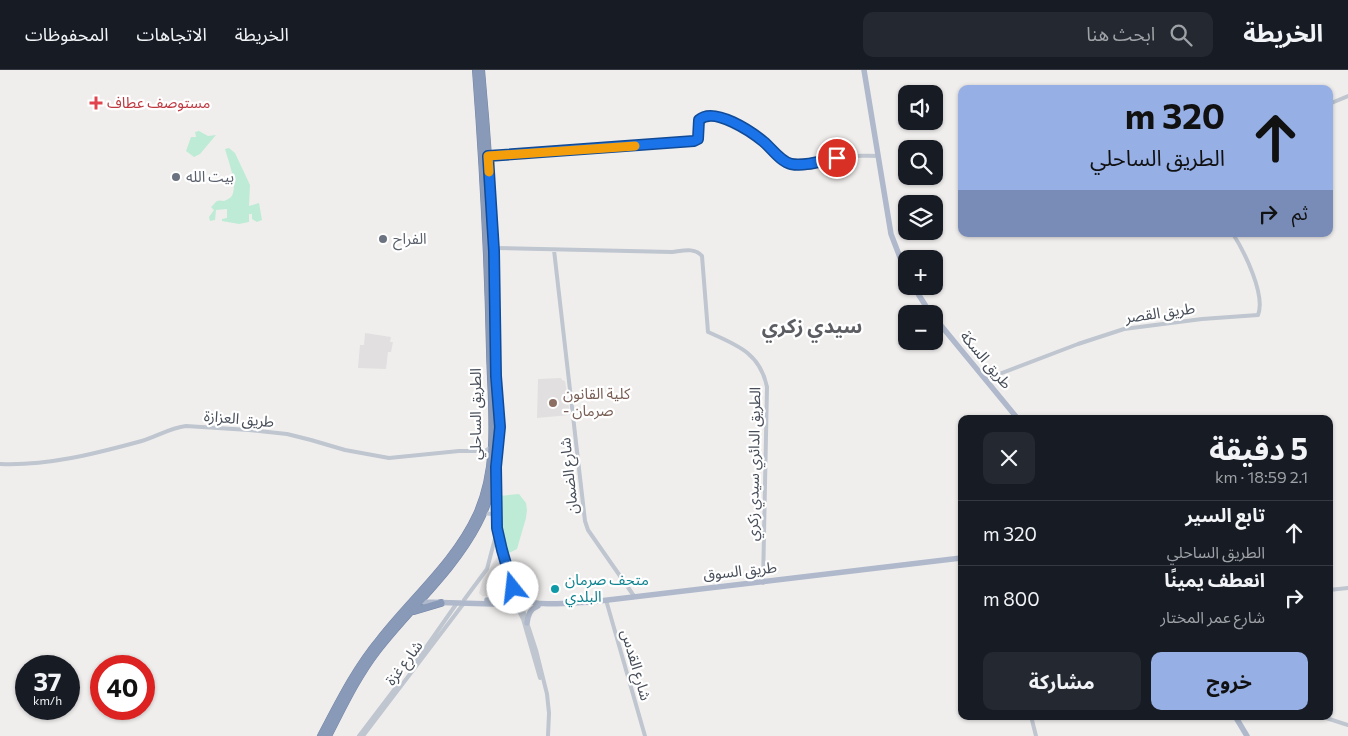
<!DOCTYPE html>
<html lang="ar">
<head>
<meta charset="utf-8">
<style>
	:root { --surface:#171b24; --page:#242831; --text:#f1f3f6; --muted:#9ea1a6; --line:#363941; --accent:#96afe5 }
	body { margin:0; font-family:Commissioner,"Noto Sans Arabic",sans-serif; background:var(--page); color:var(--text); direction:rtl; height:100vh; display:flex; flex-direction:column; font-size:19px; white-space:nowrap }
	* { box-sizing:border-box; margin:0 }
	p { font-size:16px; color:var(--muted) }
	.icon { flex:none; width:28px; height:28px; fill:none; stroke:currentColor; stroke-width:2; stroke-linecap:round; stroke-linejoin:round }
	.map { position:relative; flex:1; overflow:hidden; direction:ltr }
	.details { position:absolute; left:958px; top:345px; width:375px; height:305px; display:flex; flex-direction:column; background:var(--surface); border-radius:10px; box-shadow:0 1px 4px #0004; direction:rtl }
	.details>* { flex:none }
	.hud { position:absolute; left:958px; top:15px; width:375px; height:152px; border-radius:10px; box-shadow:0 1px 4px #0004; direction:rtl; background:#96afe5; color:#111; overflow:hidden }
	.fabs { position:absolute; left:898px; top:15px; display:grid; gap:10px }
	.fabs a { display:grid; place-items:center; width:45px; height:45px; border-radius:10px; background:var(--surface); box-shadow:0 1px 4px #0004; font-size:25px }
	.speed { position:absolute; left:15px; top:585px; display:flex; gap:10px; font-size:25px; font-weight:700; text-align:center }
	.speed>* { display:grid; place-content:center; width:65px; height:65px; border-radius:50%; background:var(--surface); box-shadow:0 1px 4px #0004; line-height:1 }
	.speed small { font-size:12px; font-weight:400 }
	.speed .limit { border:8px solid #d22; background:#fff; color:#111 }
	.pin { position:absolute; display:grid; place-items:center; width:42px; height:42px; color:#fff; margin:-21px; border:2px solid #fff; border-radius:50%; box-shadow:0 1px 5px #0007 }
	.me { position:absolute; width:55px; margin:-28px; rotate:344deg; stroke-linejoin:round; filter:drop-shadow(0 0 4px #0008) }
	.turn { display:flex; align-items:center; gap:18px; height:105px; padding:0 25px; font-size:22px }
	.turn .icon { width:65px; height:65px; stroke-width:2.5 }
	.turn b { display:block; font-size:35px; line-height:42px }
	.then { display:flex; align-items:center; height:48px; padding:0 25px; background:#0003; gap:10px; font-size:19px }
	.round { display:grid; place-items:center; flex:none; width:52px; height:52px; border-radius:10px; background:var(--page) }
	.summary { display:flex; align-items:center; justify-content:space-between; height:85px; padding:0 25px }
	h1 { font-size:30px; font-weight:700; line-height:38px }
	.primary-button { display:flex; gap:10px; margin-top:auto; padding:10px 25px }
	.primary-button a { flex:1; height:58px; border-radius:10px; background:var(--accent); color:#111; font-size:20px; font-weight:700; line-height:58px; text-align:center }
	.primary-button a+a { background:var(--page); color:var(--text) }
	ul { padding:0; list-style:none }
	li { display:flex; align-items:center; gap:15px; height:65px; padding:0 25px; border-top:1px solid var(--line) }
	li div { flex:1 }
	li b { display:block; font-size:19px }
	li em { font-style:normal }
	header { display:flex; align-items:center; gap:30px; box-sizing:border-box; height:70px; padding:0 25px; background:var(--surface); border-bottom:1px solid var(--line) }
	header strong { font-size:24px }
	nav { display:flex; gap:28px; margin-inline-start:auto; font-size:18px }
	.search { width:350px; height:45px; background:var(--page); display:flex; align-items:center; gap:12px; box-sizing:border-box; padding:0 18px; border-radius:10px; color:var(--muted); font-size:19px }
	.map>svg:first-child { display:block }
	.education { fill:#e1dfdf }
	.green { fill:#beebd5 }
	.lines { fill:none; stroke-linecap:round; stroke-linejoin:round }
	.highway-casing { stroke:#7485a5; stroke-width:8 }
	.minor { stroke:#bfc6cf; stroke-width:4 }
	.major { stroke:#afb9cb; stroke-width:5.5 }
	.highway { stroke:#899ab9; stroke-width:7 }
	.route-casing { stroke:#114b97; stroke-width:12 }
	.route { stroke:#1a73e8; stroke-width:9 }
	.slow { stroke:#f59e0b; stroke-width:9 }
	.health-dot { fill:#e0444e; stroke:#fff; stroke-width:2 }
	.worship-dot { fill:#6b7280; stroke:#fff; stroke-width:2 }
	.education-dot { fill:#8d6e63; stroke:#fff; stroke-width:2 }
	.culture-dot { fill:#0f9aa8; stroke:#fff; stroke-width:2 }
	.labels { text-anchor:middle; stroke-width:4.5; stroke-linejoin:round; paint-order:stroke }
	.health-label { font-size:15px; fill:#be3a42; stroke:#fff; text-anchor:start }
	.worship-label { font-size:15px; fill:#5b616d; stroke:#fff; text-anchor:start }
	.street-label { font-size:15px; fill:#474e59; stroke:#fff }
	.education-label { font-size:15px; fill:#785e54; stroke:#fff; text-anchor:start }
	.culture-label { font-size:15px; fill:#0d838f; stroke:#fff; text-anchor:start }
	.district-label { font-size:20px; font-weight:bold; fill:#5b5d62; stroke:#fff }
</style>
</head>
<body>
<header>
<strong>الخريطة</strong>
<div class="search"><svg class="icon" aria-label="search" viewBox="0 0 24 24"><circle cx="10" cy="10" r="6"/><path d="M15 15l6 6"/></svg>ابحث هنا</div>
<nav><a>الخريطة</a><a>الاتجاهات</a><a>المحفوظات</a></nav>
</header>
<div class="map">
<svg width="1348" height="666" viewBox="0 0 1348 666">
	<rect width="100%" height="100%" fill="#f0eeed"/>
	<path class="education" d="M365,263L391,267L390,272H393L391,282H388L386,299L358,298L360,275H364Z
		M561,308L562,310L565,311L570,345L537,348L538,309Z
		M497,487L501,489L511,519L508,528L482,526L479,523L483,509Z"/>
	<path class="green" d="M199,61L208,66L216,65L200,84L194,87L186,81L191,67H196L195,62Z
		M229,78L235,83L250,115L249,136L259,133L262,150L257,152L252,149V144H249V152L239,154L222,151V149L227,148V139L216,140L215,150L210,151L209,147L214,140L211,137C216,133 215,129 224,131C226,130 229,129 231,127C239,118 228,90 225,79Z
		M519,424L526,433L527,440L526,448L517,479L507,484L499,447V426Z"/>
	<g class="lines">
		<defs>
			<path id="highway" d="M414,541L441,533
				M321,666C339,632 355,599 380,569C412,528 455,492 477,444C500,392 491,334 490,280C488,186 483,93 476,0
				M328,666C343,637 357,607 377,581C410,538 453,502 478,454C506,400 497,352 496,295C496,196 490,98 481,0"/>
		</defs>
		<use href="#highway" class="highway-casing"/>
		<path class="minor" d="M1329,34L1348,26
			M488,86L694,71L698,69L699,51C713,36 751,62 764,72C771,78 778,87 787,92C799,100 829,88 843,87C854,85 866,86 878,86
			M494,178L672,182C682,181 695,177 702,186L708,262C737,275 760,283 767,317L763,513
			M554,180L585,451L588,460L634,526
			M986,309L1078,274L1124,259L1202,249L1258,245C1266,225 1244,181 1233,164
			M0,394C46,396 94,384 138,372C154,368 169,358 186,356L249,360L287,364L311,370L345,380L389,388L459,381H485L490,378
			M496,409C496,432 496,455 501,476C505,493 516,513 515,530
			M483,443L492,444L496,452
			M1329,520L1348,518
			M464,530L487,499L497,461
			M606,530L645,666
			M522,537L536,580L547,624L549,643L548,666
			M518,539L523,549L540,608
			M415,593L457,533
			M1031,646L1036,666
			M1320,646L1348,655
			M359,666L397,616
			M363,666L464,533"/>
		<path class="major" d="M864,0L891,164L906,203
			M913,216L931,244
			M934,247L1018,349
			M419,529L424,532L493,534L514,537
			M487,530L514,531
			M521,530L523,533L522,536L520,538H516L513,534L514,531L519,529C542,537 567,533 591,532L961,488
			M527,553C528,545 530,539 538,536
			M1235,646L1247,666"/>
		<use href="#highway" class="highway"/>
	</g>
	<g class="lines">
		<defs>
			<path id="route" d="M513,518L502,480L497,458L496,397L500,357L496,306L494,181L488,86L694,71L698,69L699,50C714,36 752,62 764,72C772,79 781,92 791,94C806,97 823,90 837,88"/>
		</defs>
		<use href="#route" class="route-casing"/>
		<use href="#route" class="route"/>
		<path class="slow" d="M489,102L488,86L635,76"/>
	</g>
	<path class="health-dot" d="M93.5 25.5h5v5h5v5h-5v5h-5v-5h-5v-5h5z"/>
	<g class="worship-dot">
		<circle cx="176" cy="107" r="5"/>
		<circle cx="383" cy="169" r="5"/>
	</g>
	<circle class="education-dot" cx="553" cy="333" r="5"/>
	<circle class="culture-dot" cx="555" cy="519" r="5"/>
	<g class="labels">
		<g class="health-label">
			<text x="107" y="38">مستوصف عطاف</text>
		</g>
		<g class="worship-label">
			<text x="186" y="112">بيت الله</text>
			<text x="393" y="174">الفراح</text>
		</g>
		<g class="street-label">
			<text transform="translate(1160 243) rotate(-8)" y="5">طريق القصر</text>
			<text transform="translate(986 290) rotate(50)" y="5">طريق السكة</text>
			<text transform="translate(476 344) rotate(-90)" y="5">الطريق الساحلي</text>
			<text transform="translate(239 349) rotate(5)" y="5">طريق العزازة</text>
			<text transform="translate(754 394) rotate(-89)" y="5">الطريق الدائري سيدي زكري</text>
			<text transform="translate(569 406) rotate(-96)" y="5">شارع الضمان</text>
			<text transform="translate(740 501) rotate(-6)" y="5">طريق السوق</text>
			<text transform="translate(404 593) rotate(-53)" y="5">شارع غزة</text>
			<text transform="translate(636 595) rotate(74)" y="5">شارع القدس</text>
		</g>
		<g class="education-label">
			<text x="563" y="329">كلية القانون<tspan x="563" dy="17">- صرمان</tspan></text>
		</g>
		<g class="culture-label">
			<text x="565" y="515">متحف صرمان<tspan x="565" dy="17">البلدي</tspan></text>
		</g>
		<g class="district-label">
			<text x="812" y="263">سيدي زكري</text>
		</g>
	</g>
</svg>
<div class="fabs">
<a><svg class="icon" aria-label="sound" viewBox="0 0 24 24"><path d="M4 9h4l5-4v14l-5-4H4zM17 9q2 3 0 6"/></svg></a>
<a><svg class="icon" aria-label="search" viewBox="0 0 24 24"><circle cx="10" cy="10" r="6"/><path d="M15 15l6 6"/></svg></a>
<a><svg class="icon" aria-label="layers" viewBox="0 0 24 24"><path d="M12 4l9 5-9 5-9-5zM3 14l9 5 9-5"/></svg></a>
<a>+</a>
<a>−</a>
</div>
<div class="speed"><div>37<small>km/h</small></div><div class="limit">40</div></div>
<div class="pin" style="left:837px;top:88px;background:#d93025"><svg class="icon" aria-label="arrive" viewBox="0 0 24 24"><path d="M6 21V4h12l-3 4 3 4H6"/></svg></div>
<svg class="me" style="left:513px;top:518px" viewBox="-20 -20 40 40"><circle r="19" fill="#fff"/><path d="M0-13L10 11 0 6-10 11z" fill="#1a73e8"/></svg>
<div class="hud">
<div class="turn"><svg class="icon" aria-label="ahead" viewBox="0 0 24 24"><path d="M12 20V5M6 11l6-6 6 6"/></svg><div><b>320 m</b>الطريق الساحلي</div></div>
<div class="then">ثم<svg class="icon" aria-label="right" viewBox="0 0 24 24"><path d="M7 20v-9h11M14 6l5 5-5 5"/></svg></div>
</div>
<section class="details">
<div class="summary"><div><h1>5 دقيقة</h1><p>2.1 km · 18:59</p></div><a class="round"><svg class="icon" aria-label="close" viewBox="0 0 24 24"><path d="M6 6l12 12M18 6L6 18"/></svg></a></div>
<ul>
<li><svg class="icon" aria-label="ahead" viewBox="0 0 24 24"><path d="M12 20V5M6 11l6-6 6 6"/></svg><div><b>تابع السير</b><p>الطريق الساحلي</p></div><em>320 m</em></li>
<li><svg class="icon" aria-label="right" viewBox="0 0 24 24"><path d="M7 20v-9h11M14 6l5 5-5 5"/></svg><div><b>انعطف يمينًا</b><p>شارع عمر المختار</p></div><em>800 m</em></li>
</ul>
<div class="primary-button"><a>خروج</a><a>مشاركة</a></div>
</section>
</div>
</body>
</html>
